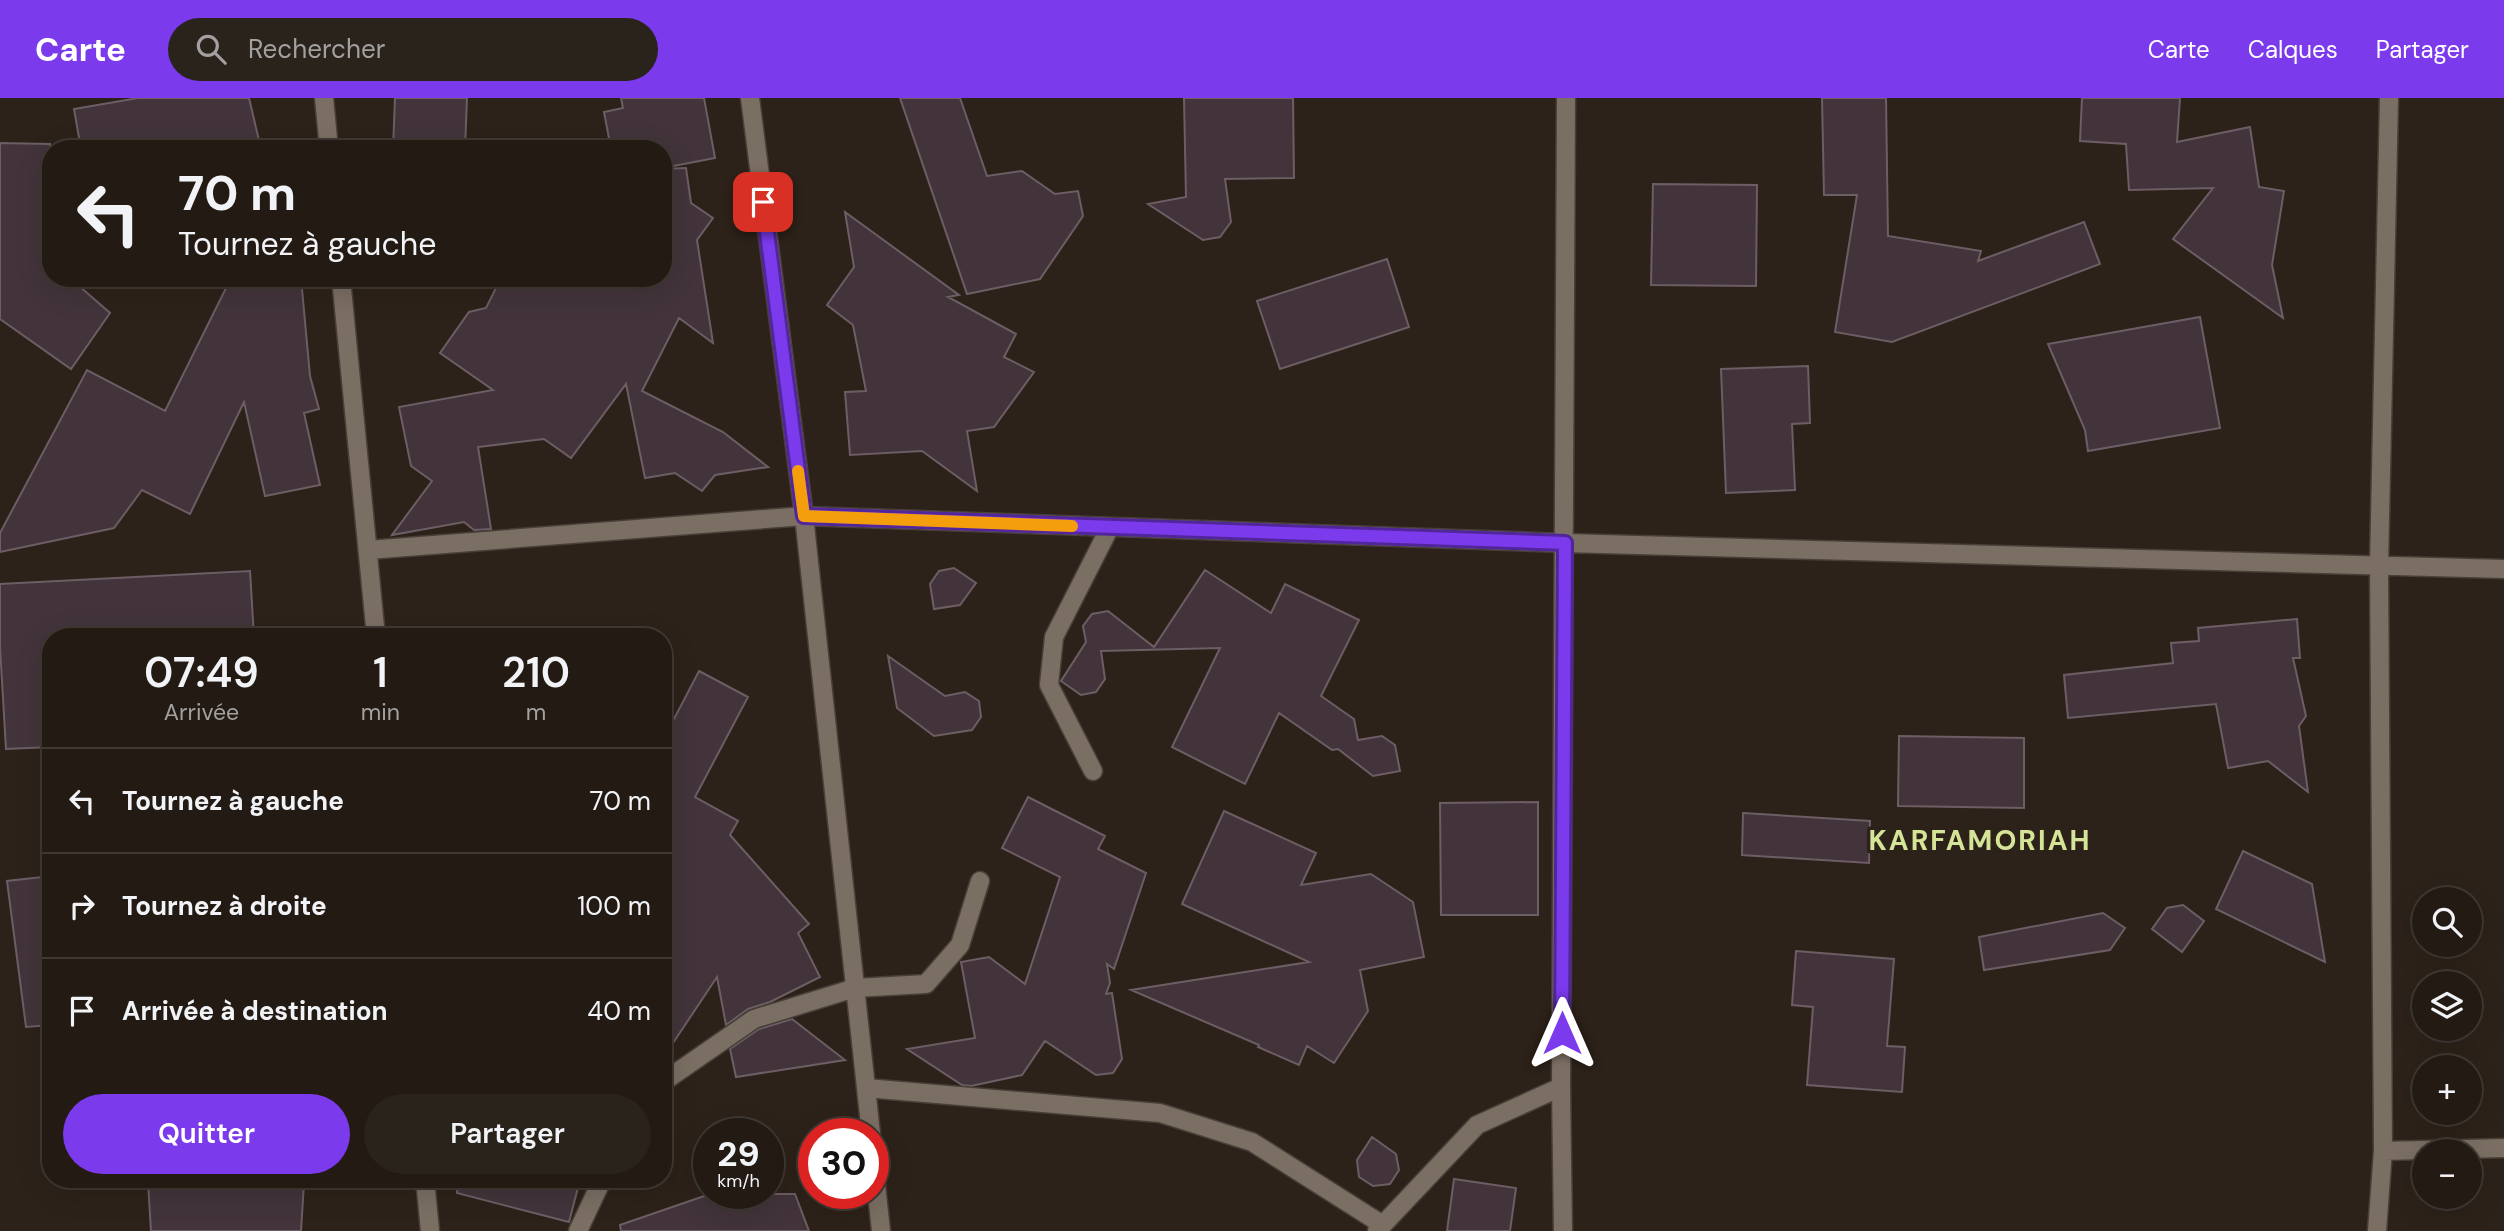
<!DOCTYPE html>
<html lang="fr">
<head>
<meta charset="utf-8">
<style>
	:root { --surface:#221a13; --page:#2a231c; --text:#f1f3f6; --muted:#a2a1a0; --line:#3f3833; --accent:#7c3aed }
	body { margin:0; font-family:"DM Sans",sans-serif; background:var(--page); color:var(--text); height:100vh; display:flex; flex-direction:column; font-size:26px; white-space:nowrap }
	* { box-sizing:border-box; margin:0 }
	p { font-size:23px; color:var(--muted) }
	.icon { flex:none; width:38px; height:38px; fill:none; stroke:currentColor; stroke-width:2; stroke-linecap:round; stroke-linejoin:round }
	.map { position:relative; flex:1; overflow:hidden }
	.panel { position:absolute; left:42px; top:530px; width:630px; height:560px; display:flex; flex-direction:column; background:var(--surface); border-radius:28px; box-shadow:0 7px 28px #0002,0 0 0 2px var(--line) }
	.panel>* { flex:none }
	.guide { position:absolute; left:42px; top:42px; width:630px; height:147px; border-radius:28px; box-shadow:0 7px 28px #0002,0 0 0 2px var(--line); background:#221a13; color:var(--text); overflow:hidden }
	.tools { position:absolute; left:2412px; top:789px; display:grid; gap:14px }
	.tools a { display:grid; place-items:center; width:70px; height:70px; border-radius:50%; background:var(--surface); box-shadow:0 7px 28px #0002,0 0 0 2px var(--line); font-size:35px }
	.speed { position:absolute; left:693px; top:1020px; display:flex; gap:14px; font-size:35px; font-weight:700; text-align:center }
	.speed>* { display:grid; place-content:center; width:91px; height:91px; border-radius:50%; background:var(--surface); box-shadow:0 7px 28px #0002,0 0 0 2px var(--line); line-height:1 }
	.speed small { font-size:18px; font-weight:400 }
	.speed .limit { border:10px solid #d22; background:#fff; color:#111 }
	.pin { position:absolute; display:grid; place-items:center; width:60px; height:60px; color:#fff; margin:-30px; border-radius:14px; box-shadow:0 4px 10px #0006 }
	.me { position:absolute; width:77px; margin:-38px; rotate:0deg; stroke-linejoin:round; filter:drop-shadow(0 0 5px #0008) }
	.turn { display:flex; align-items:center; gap:24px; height:147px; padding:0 21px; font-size:32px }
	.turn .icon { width:91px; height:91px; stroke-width:2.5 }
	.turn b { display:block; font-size:49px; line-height:60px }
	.eta { display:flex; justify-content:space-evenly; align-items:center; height:119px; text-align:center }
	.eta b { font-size:42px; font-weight:600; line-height:49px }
	.primary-button { display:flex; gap:14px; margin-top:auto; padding:14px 21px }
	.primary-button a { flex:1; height:80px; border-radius:42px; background:var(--accent); color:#fff; font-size:28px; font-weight:600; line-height:80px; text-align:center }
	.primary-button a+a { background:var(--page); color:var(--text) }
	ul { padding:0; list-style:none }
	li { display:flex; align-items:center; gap:21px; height:105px; padding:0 21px; border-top:2px solid var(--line) }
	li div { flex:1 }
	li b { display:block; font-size:26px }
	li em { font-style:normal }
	header { display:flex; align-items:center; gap:42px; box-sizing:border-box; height:98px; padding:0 35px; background:var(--accent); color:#fff }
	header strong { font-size:33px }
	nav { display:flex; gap:38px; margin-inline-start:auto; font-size:24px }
	.search { width:490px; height:63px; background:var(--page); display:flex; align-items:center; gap:18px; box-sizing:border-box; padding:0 24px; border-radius:38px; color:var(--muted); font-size:26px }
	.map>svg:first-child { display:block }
	.building { fill:#42343a; stroke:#6d5d64; stroke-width:2 }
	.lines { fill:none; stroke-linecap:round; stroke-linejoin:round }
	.minor-casing { stroke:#483f38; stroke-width:21 }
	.minor { stroke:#7b6e63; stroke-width:18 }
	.route-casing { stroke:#51269a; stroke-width:18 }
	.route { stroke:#7c3aed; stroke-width:12 }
	.slow { stroke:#f59e0b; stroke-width:12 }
	.labels { text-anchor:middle; stroke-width:7; stroke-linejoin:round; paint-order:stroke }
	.district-label { font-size:28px; font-weight:bold; letter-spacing:2px; fill:#d5e497; stroke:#2d2219 }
</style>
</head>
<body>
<header>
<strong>Carte</strong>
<div class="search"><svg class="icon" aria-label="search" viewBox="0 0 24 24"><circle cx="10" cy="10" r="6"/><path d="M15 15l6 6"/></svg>Rechercher</div>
<nav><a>Carte</a><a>Calques</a><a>Partager</a></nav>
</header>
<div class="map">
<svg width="2504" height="1133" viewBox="0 0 2504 1133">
	<rect width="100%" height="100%" fill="#2d2219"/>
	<path class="building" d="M138,0H249L261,51H81L74,11Z
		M395,0H467L465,51H393Z
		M621,0H704L715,60L663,70V51H611L604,14L623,10Z
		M900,0H960L987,78L1022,73L1055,96L1078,93L1083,118L1040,181L967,196Z
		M1184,0H1293L1294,80L1225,81L1231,124L1220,139L1203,142L1148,106L1186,99Z
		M1822,0H1886L1888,138L1981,153L1978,163L2084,124L2100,166L1892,244L1835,234L1857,97H1824Z
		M2082,0H2180L2177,44L2250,29L2259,89L2284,93L2272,167L2283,220L2173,141L2213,90L2129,92L2126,46L2080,43Z
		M0,45L50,46L48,161L51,164V180H70L110,215L71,271L0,221Z
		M686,70L691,105L713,120L697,142L713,245L679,220L642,293L723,334L768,369L715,377L702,393L675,375L645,380L626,286L571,360L544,341L478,349L491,431L474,432L464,424L392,437L432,383L411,368L399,309L493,292L440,255L469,214L486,210L501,180H663V71Z
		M1653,86L1757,87L1756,188L1651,187Z
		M845,114L959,197L948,199L1016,236L1004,259L1034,274L994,329L967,333L977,393L922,353L850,357L845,294L866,293L853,227L827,207L854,169Z
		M1387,161L1409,229L1280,271L1257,203Z
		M231,180H301L310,278L319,311L304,315L320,387L265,398L244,304L190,416L142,392L114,430L0,454V435L87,272L165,313Z
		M2200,219L2220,330L2088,353L2085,332L2048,246Z
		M1808,268L1810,325L1792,326L1795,392L1726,395L1721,271Z
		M954,470L976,485L960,507L934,511L930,486L939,473Z
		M1205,472L1271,515L1285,486L1359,522L1321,598L1354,621L1358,642L1382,638L1395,647L1400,673L1373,678L1338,651L1332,652L1279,615L1245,686L1172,649L1220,550L1101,553L1105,581L1096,594L1081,597L1061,583L1086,544L1083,528L1092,516L1108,513L1154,549Z
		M250,473L254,539H51V649L6,651L0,549V486Z
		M2297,521L2300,560H2293L2306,618L2299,628L2308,694L2268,663L2228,670L2216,606L2068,620L2064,577L2173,565L2171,545L2199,543L2198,530Z
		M888,558L945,598L965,594L979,603L981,619L972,632L934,638L897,610Z
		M699,573L748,599L695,699L738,723L730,737L809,826L798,835L820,879L770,904L748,911L726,927L717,879L663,960V642Z
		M1899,638L2024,640V710L1898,708Z
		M1028,699L1105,738L1098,751L1146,775L1114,871L1107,866L1110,885L1106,896L1112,895L1122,961L1113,975L1096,977L1045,943L1022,977L971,988L962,987L907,951L975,940L961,864L989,859L1025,886L1060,779L1002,750Z
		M1538,704V817H1441L1440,705Z
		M1224,713L1316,755L1301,787L1371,776L1413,804L1424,859L1360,872L1368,913L1334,965L1307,948L1299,967L1258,949L1259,947L1131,892L1309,864L1182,806Z
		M1743,715L1870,723L1869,765L1742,757Z
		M2243,753L2312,786L2325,864L2216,811Z
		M51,778V927L26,929L7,783Z
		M2183,807L2204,823L2182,854L2152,831L2167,810Z
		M2103,815L2125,830L2110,852L1984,872L1979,839Z
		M1796,853L1894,861L1887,948L1905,949L1902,994L1807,987L1813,909L1792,907Z
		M792,921L845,962L736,979L730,951L759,931Z
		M1372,1039L1396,1056L1399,1072L1390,1086L1373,1088L1359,1079L1357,1062Z
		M1454,1081L1516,1090L1510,1133H1447Z
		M186,1082H252L304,1085L301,1133H151L148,1084Z
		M458,1082H580L569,1124L457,1095Z
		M710,1096H795L809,1133H621L620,1127Z"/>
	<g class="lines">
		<defs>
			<path id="minor" d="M324,0L329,51
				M750,0L804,418L871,1036
				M341,180L376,539
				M368,452L804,418L1565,445L2504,471
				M1093,673L1049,587L1054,539L1110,429
				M663,984L754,921L855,890L926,886L960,847L980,783
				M866,990L1160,1015L1252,1044L1383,1127
				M2383,1053L2504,1050
				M873,1059L881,1133
				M425,1082L430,1133
				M578,1133L602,1082
				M1377,1133L1477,1027L1561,989
				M1563,1133L1561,989L1566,0
				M2377,1133L2383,1053L2379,468L2389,0"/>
		</defs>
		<use href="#minor" class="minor-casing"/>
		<use href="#minor" class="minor"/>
	</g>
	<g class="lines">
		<defs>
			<path id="route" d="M763,104L804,418L1565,445L1562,935"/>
		</defs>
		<use href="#route" class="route-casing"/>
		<use href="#route" class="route"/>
		<path class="slow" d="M798,373L804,418L1072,428"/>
	</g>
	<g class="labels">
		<g class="district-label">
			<text x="1980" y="752">KARFAMORIAH</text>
		</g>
	</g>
</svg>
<div class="tools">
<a><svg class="icon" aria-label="search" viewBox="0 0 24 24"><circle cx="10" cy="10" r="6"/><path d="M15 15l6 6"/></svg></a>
<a><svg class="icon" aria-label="layers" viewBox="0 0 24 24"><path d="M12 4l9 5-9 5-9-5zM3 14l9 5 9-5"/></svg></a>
<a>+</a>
<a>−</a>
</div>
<div class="speed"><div>29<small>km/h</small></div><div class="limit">30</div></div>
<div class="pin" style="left:763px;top:104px;background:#d93025"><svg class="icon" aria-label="arrive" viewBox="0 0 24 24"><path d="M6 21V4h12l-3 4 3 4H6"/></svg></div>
<svg class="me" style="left:1562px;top:935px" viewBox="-20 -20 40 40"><path d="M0-17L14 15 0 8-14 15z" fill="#7c3aed" stroke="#fff" stroke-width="4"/></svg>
<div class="guide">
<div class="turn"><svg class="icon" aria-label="left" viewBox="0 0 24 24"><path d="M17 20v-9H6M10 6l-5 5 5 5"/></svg><div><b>70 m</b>Tournez à gauche</div></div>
</div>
<section class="panel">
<div class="eta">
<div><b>07:49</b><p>Arrivée</p></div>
<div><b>1</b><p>min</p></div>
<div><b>210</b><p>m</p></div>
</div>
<ul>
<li><svg class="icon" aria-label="left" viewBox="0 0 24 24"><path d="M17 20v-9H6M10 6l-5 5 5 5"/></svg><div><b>Tournez à gauche</b></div><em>70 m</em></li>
<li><svg class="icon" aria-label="right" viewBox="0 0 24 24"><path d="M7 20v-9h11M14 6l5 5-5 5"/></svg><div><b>Tournez à droite</b></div><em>100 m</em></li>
<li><svg class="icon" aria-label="arrive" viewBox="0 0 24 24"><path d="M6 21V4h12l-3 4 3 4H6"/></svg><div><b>Arrivée à destination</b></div><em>40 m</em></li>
</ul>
<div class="primary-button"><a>Quitter</a><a>Partager</a></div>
</section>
</div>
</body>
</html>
